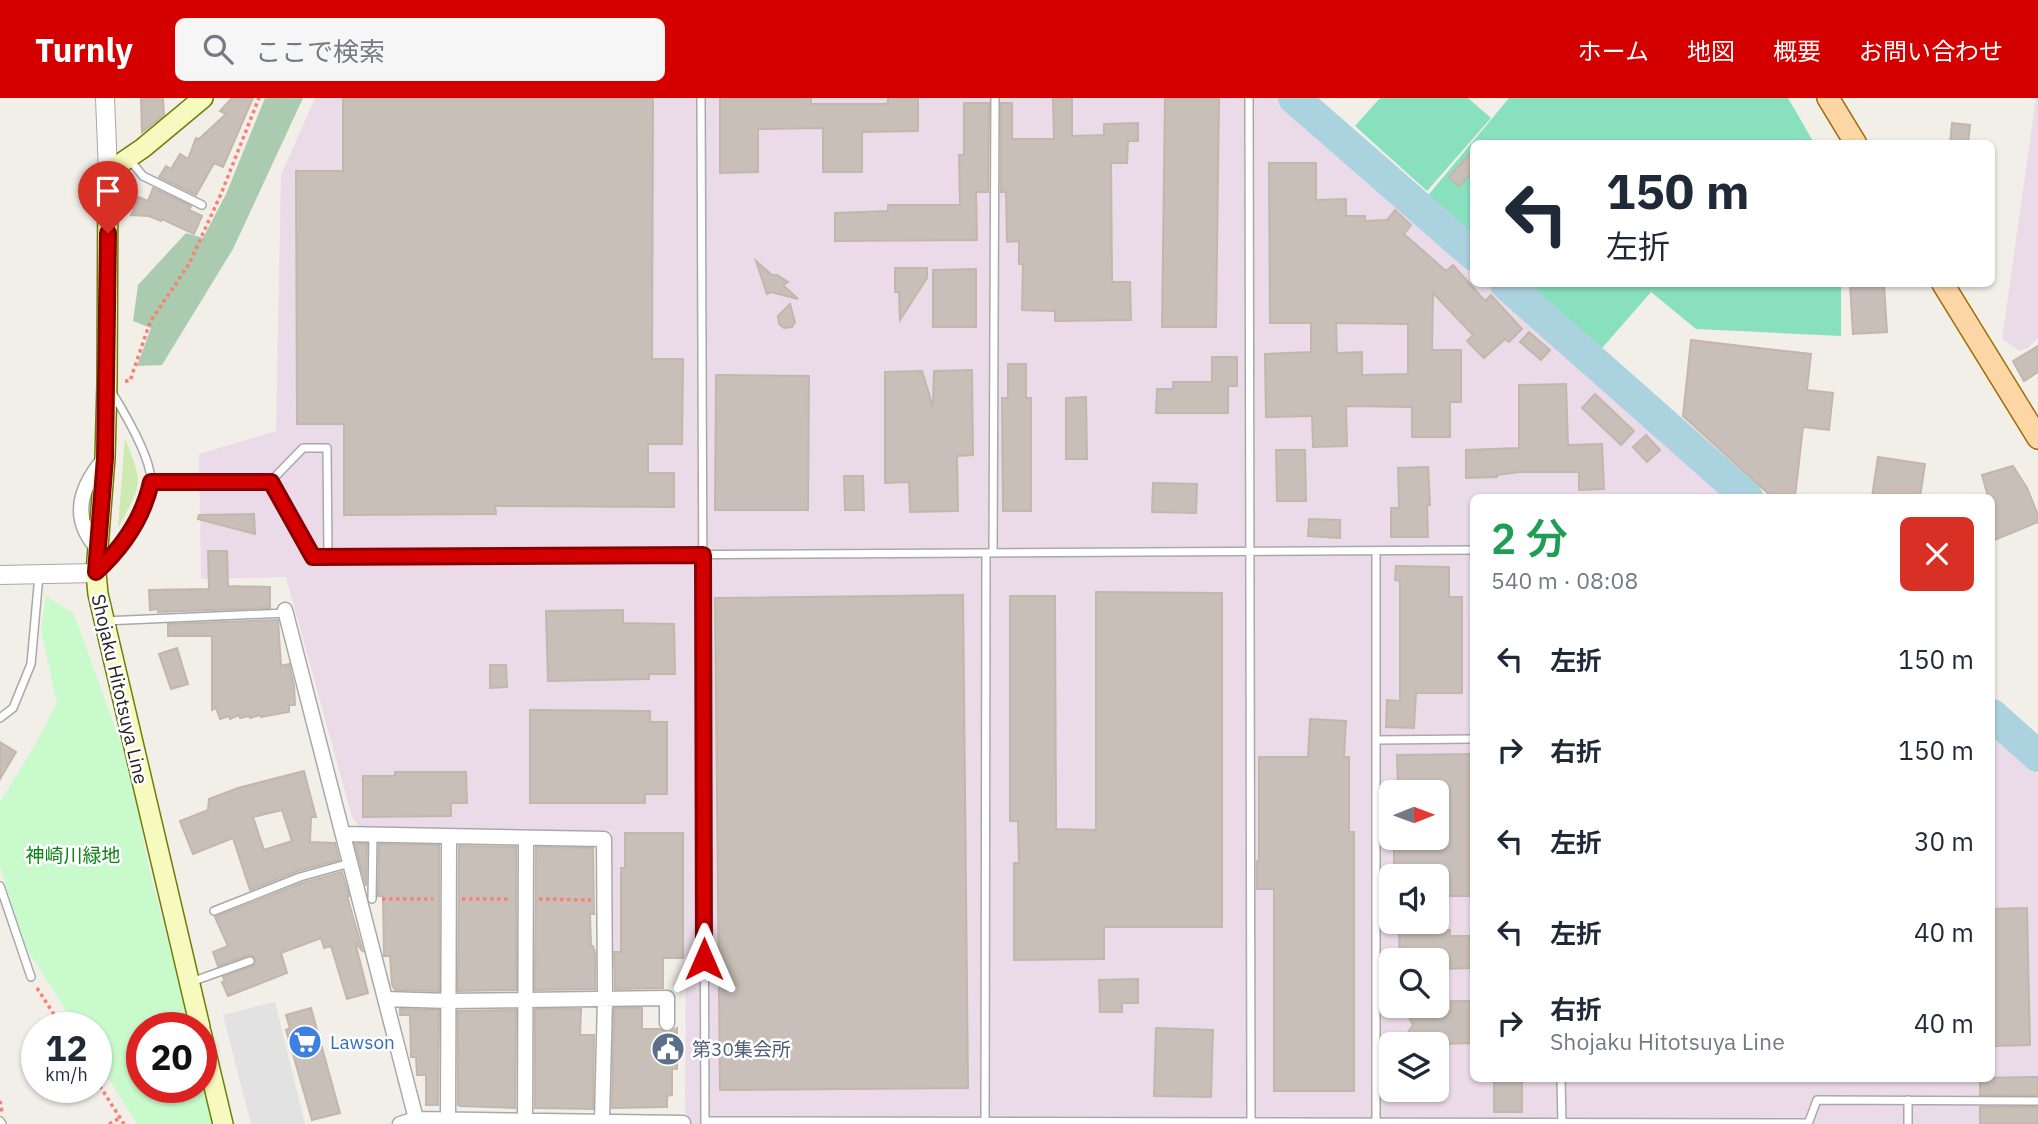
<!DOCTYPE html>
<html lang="ja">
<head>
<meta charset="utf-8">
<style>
	:root { --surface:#fff; --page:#f6f6f7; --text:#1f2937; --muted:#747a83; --accent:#d40000 }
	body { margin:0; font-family:"IBM Plex Sans","Noto Sans JP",sans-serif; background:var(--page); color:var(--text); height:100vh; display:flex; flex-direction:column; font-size:26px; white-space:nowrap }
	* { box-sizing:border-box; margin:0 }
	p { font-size:23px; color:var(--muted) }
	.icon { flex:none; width:38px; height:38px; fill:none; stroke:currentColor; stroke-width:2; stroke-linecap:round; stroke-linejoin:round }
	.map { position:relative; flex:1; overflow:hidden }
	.side { position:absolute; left:1470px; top:396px; width:525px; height:588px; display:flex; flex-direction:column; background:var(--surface); border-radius:10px; box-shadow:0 2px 5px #0004 }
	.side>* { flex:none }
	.banner { position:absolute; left:1470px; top:42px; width:525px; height:147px; border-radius:10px; box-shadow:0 2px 5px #0004; background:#fff; color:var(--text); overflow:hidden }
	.needle { width:46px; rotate:89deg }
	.tools { position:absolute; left:1379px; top:682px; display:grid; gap:14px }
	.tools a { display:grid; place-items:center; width:70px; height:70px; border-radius:10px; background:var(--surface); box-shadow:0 2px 5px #0004; font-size:35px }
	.speed { position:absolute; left:21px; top:914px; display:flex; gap:14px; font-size:35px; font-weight:700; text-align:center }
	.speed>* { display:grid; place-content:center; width:91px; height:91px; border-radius:50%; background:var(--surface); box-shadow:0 2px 5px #0004; line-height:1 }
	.speed small { font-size:18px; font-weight:400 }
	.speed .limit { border:10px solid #d22; background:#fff; color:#111 }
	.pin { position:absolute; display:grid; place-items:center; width:60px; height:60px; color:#fff; margin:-72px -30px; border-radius:50% 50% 50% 0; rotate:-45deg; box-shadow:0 0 7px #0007 }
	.pin .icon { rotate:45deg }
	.me { position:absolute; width:77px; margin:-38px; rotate:0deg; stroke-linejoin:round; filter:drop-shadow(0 0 5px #0008) }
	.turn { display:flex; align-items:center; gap:24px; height:147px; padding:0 21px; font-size:32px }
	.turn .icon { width:91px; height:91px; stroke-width:2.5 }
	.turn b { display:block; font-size:49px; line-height:60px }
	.round { display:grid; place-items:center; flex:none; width:74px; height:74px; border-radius:10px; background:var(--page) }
	.headline { display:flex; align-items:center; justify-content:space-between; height:119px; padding:0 21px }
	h1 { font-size:42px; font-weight:600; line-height:52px; color:#1e9e55 }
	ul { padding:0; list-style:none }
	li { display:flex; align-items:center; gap:21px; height:91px; padding:0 21px }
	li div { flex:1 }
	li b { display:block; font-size:26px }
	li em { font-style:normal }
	header { display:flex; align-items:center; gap:42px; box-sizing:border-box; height:98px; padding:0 35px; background:var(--accent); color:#fff }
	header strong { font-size:33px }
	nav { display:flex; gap:38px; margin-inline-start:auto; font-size:24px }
	.search { width:490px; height:63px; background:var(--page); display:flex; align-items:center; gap:18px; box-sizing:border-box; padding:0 24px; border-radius:10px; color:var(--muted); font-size:26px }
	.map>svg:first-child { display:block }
	.industrial { fill:#ebdbe8; fill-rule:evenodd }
	.grass { fill:#cdebb0 }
	.cemetery { fill:#aacbaf }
	.park { fill:#c8facc }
	.pitch { fill:#88e0be }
	.parking { fill:#e2e2e2 }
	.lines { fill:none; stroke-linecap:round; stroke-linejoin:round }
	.river { stroke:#aad3df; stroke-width:32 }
	.building { fill:#c7bfb8; stroke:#c4b6ab; stroke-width:2; fill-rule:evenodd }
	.service-casing { stroke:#a9a9a9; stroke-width:10 }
	.minor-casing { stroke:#a9a9a9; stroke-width:17 }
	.tertiary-casing { stroke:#a9a9a9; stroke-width:20 }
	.secondary-casing { stroke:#707d05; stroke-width:22 }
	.primary-casing { stroke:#a06b00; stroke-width:24 }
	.path { stroke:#fa8072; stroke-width:3.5; stroke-dasharray:3.5 3.5; stroke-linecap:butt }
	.service { stroke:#fff; stroke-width:7 }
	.minor { stroke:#fff; stroke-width:14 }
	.tertiary { stroke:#fff; stroke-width:18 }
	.secondary { stroke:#f7fabf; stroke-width:19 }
	.primary { stroke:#fcd6a4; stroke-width:21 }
	.route-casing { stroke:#8a0000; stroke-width:18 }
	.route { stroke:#d40000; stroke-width:12 }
	.labels { text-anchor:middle; stroke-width:5; stroke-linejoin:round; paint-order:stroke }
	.street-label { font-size:19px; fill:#222; stroke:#fff }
	.park-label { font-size:19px; fill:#0c8416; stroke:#fff }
	.shop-label { font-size:19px; fill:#366cbe; stroke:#fff; text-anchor:start }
	.service-label { font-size:19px; fill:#4e5e75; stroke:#fff; text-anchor:start }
</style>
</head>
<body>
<header>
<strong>Turnly</strong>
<div class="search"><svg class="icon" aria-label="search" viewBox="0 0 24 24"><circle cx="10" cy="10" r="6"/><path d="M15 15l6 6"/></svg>ここで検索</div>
<nav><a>ホーム</a><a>地図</a><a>概要</a><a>お問い合わせ</a></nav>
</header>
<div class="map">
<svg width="2038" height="1026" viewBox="0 0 2038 1026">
	<rect width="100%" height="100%" fill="#f2efe9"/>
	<path class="industrial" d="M315,0H1277L1473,174L1474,186H1486L1726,399H1474V980H1992V634L2038,676V1026H685L686,859L613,860L612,733L361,730L352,719L286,479L201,481L199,356L276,333L281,77ZM1391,695H1437V740H1391ZM1391,779H1437V824H1391ZM1391,863H1437V908H1391ZM1391,947H1437V992H1391Z
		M2036,0H2038V240L2028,250L2020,253L2002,241Z"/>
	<path class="grass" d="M125,340C144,388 142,385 118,430Z"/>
	<path class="cemetery" d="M265,0H303L233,151L162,267L137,268L151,230L133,223L138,187L186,135L203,140L226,96Z"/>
	<path class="park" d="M46,498L74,516L129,668L148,766L190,929H142V989H201V976L214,1026H137L96,960V929H77L21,842L0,767V704L35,647L57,605L41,533Z"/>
	<path class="pitch" d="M1380,0H1468L1491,20L1427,93L1355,28Z
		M1509,0H1788L1814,45L1474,46L1473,146L1425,101Z
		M1516,186H1841V238L1696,231L1651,194L1596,257Z"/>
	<path class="parking" d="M274,904H275L305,1026H251L223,917Z"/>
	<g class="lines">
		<path class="river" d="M1294,0L1474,157
			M1506,186L1747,399
			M1992,617L2038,658"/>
	</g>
	<path class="building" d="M141,0H163L164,17L142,34Z
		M232,0H253L223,69L214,65L196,97L159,79L166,68L171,71L180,56L188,61L196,40L199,41L226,16L220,13Z
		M343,0H653L652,261H683L682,346H648V375H674V409L495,408L496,416L344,417V326H297L296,73H343Z
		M720,0H811V6H884L888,5V0H918V33L862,34V74H823V30L758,31V74L720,75Z
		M1053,0H1072V38L1104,37V26L1138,25V43H1128L1127,65H1111L1112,184H1130L1131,222L1055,223V213L1022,212L1023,166H1019V143L1007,144L1006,94H1001V5H1012V41H1054Z
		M1165,0H1219L1216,229H1162Z
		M964,5H989L988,94H976L977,142L835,143V115L888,113V107H960L959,57H964Z
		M1952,25L1970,27L1968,46H1950Z
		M1474,51V72L1459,88L1449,79Z
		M1269,65H1316V102L1346,101V118H1365V123L1387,122L1395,112L1411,127L1404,136L1446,173L1453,167L1485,203L1491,197L1522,231L1509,244L1505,241L1484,260L1467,243L1473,237L1433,195L1432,252H1461V304H1450V339H1412V309L1346,308L1347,348L1313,349L1312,318L1266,319L1265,256L1311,254V225H1270ZM1336,225L1408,226V276L1362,277V254L1337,255Z
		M153,90L191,108L189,112L202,118L194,136L162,121L161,123L149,118L131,117L139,99L148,103Z
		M756,163L772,177H777L788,184L783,187L798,201L771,194L767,196Z
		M895,170H927V180L900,222L899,194H895Z
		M976,171V229H933V172Z
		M1850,186H1884L1887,234L1853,236Z
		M790,206L795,224L792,229L784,230L779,226L778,218Z
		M1529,234L1550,252L1541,262L1520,244Z
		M1691,242L1811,256L1807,292L1833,295L1829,332L1803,329L1795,399H1772L1683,318Z
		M2038,248V274L2024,283L2013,263Z
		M1212,259H1237V288H1228V315H1156L1157,291H1173V284H1212Z
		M1008,266H1026V300H1031V413H1003L1002,300H1008Z
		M972,272L973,357L957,358L958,413L910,414L909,384L885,385V274L922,273L933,309L934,273Z
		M716,277L809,278L808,412H715Z
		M1566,286L1568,347L1602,346L1604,391L1579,392V374H1519L1497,377V379L1466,380V352L1519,350V287Z
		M1595,296L1634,333L1621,347L1582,310Z
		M1086,299L1087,361H1066V300Z
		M1646,337L1660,352L1647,364L1633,349Z
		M1276,352H1305L1306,403H1277Z
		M1878,359L1925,366L1920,399H1872Z
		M2013,368L2027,390L2038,417V424L1992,443V399H1988L1982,377Z
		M1428,369L1430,407H1427L1428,439H1391V410H1399L1398,370Z
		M844,378H863L864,412H845Z
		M1153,385L1197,386L1196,415L1152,414Z
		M254,416L255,436L198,421L199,417Z
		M1309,421L1340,422V440L1308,438Z
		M208,453H227L228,488L270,489V510L158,514V511L150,512L149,492L209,491Z
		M1396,468L1449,469V499H1462V595H1416L1414,630L1386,629L1387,602L1400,603V483L1395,482Z
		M1096,494L1222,495V829H1104V861L1014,862V765H1019L1018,723H1010V498H1055L1056,731L1096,732Z
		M963,497L968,990L720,992L715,500Z
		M623,512V525L674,526L675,576H649V581L548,583L546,513Z
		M278,522L281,568L289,566L294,588L295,607H289V614L261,619L260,617L250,620L249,618L240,620L239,617L230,621L229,618L220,621L216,610L212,612V538H168V526Z
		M177,550L188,586L171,591L159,556Z
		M490,567H506L507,589L490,590Z
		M530,612L650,613V624H667V696H645V705H530Z
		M1310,621L1346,623L1344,659H1349V734H1354V993H1274V791H1257V763H1259V659H1308Z
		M0,644L16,654L0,681Z
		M1474,656V798H1437V779H1394V740H1437V695H1398L1397,657Z
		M304,673L316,719H311L310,744L335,745L339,762L298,773L250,792L233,740L193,756L180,723L208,712L209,701L238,690ZM282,712L292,743L264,752L253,719Z
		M395,674H466L467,705H451V718L363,719V678H395Z
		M625,735H683V860H663V890L615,891L614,854H621V770H625Z
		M355,746H367L366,788Z
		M379,746L439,747V893L395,892L392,887L390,858H384L383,798H378Z
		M459,748L516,749V892L458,893Z
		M536,749L593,750L594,816H590L591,848H593L595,855V891L535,892Z
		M342,774L349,798H347L363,854L355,844L368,895L347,901L331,848L324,850L321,840L281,855L287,875L228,898L222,884L225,883L223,879L253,868L256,862L253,858L249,857L218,868L213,854L228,848L215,819L302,785Z
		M2027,810L2030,947L1992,948V811Z
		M1450,832V838H1474V870L1437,871V863H1400L1399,834Z
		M1138,881V905H1122V914H1100L1099,882Z
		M1451,903H1474V945L1406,947L1407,936L1413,927L1407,916L1409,908H1419L1423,913H1451Z
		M311,910L340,1015L312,1022L286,932L290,930L286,917Z
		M614,910H642V931H659L668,935L677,930V971H672V997L667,998V1009L612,1010Z
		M400,911L439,912L438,1007H426V977H417L416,959H411L410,917H400Z
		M535,911H581L580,937H594L593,1011L535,1010Z
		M516,912L515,1010L460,1008L458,1007V913Z
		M1156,930L1213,932L1211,999L1154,998Z
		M2038,979V997H1980V980Z
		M1494,980H1522V1014H1494Z
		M1980,1009H2038V1026H1980Z"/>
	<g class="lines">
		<defs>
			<path id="service" d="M701,0L705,1025
				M1249,0L1251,1024
				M129,61L143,78L202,107
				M151,384H270L313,459L1474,452
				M270,384L303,350H327L328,459
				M1376,453V1026
				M993,455L995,0
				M101,470C121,450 152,412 151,382C150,358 124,314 111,293
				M104,523L286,515
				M0,620L13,610L31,566L39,477
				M1376,642L1474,641
				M0,788L31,879
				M372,801L373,737
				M214,813L300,779L350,765
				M191,884L250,863
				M1561,980L1562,1026
				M0,1023L2,1026
				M705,1023L1808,1025
				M985,1025L986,455
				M1808,1026L1817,1002L2038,1003
				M1908,1026V1002"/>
			<path id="minor" d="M98,451C70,420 80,389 105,360
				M285,512L416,1021
				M343,736L604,741L605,901L602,1022
				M385,901L449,903L667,900V925
				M448,1022L449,739
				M525,1022L526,740
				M400,1026L416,1021L683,1025"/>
			<path id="tertiary" d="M105,0L108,74
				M0,477L96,475"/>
			<path id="secondary" d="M200,929L98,496L96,475L105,360L107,286L108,74L143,50L203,0
				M201,934L223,1026"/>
			<path id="primary" d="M1828,0L1856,46
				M1943,186L2038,340"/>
		</defs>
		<use href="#service" class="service-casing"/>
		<use href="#minor" class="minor-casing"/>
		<use href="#tertiary" class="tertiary-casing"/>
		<use href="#secondary" class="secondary-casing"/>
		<use href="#primary" class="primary-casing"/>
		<path class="path" d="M125,283H130L150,224L189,166L221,96L259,0
			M382,801H433
			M462,801H510
			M539,801L591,802
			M37,890L62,929
			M96,982L124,1026
			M0,1003L2,1014
			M109,1026L120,1020"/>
		<use href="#service" class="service"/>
		<use href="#minor" class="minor"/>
		<use href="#tertiary" class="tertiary"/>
		<use href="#secondary" class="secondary"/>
		<use href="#primary" class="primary"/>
	</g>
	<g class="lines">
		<defs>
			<path id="route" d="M108,135L105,360L96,474C123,449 143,421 151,384H271L313,459L703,457L704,861"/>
		</defs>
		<use href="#route" class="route-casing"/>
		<use href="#route" class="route"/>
	</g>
	<defs>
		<symbol id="supermarket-disc" viewBox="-11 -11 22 22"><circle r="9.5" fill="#3f7fe0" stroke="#fff"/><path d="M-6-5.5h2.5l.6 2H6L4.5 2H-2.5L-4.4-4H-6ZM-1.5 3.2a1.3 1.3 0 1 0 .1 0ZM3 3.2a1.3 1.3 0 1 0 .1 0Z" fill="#fff"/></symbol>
		<symbol id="civic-disc" viewBox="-11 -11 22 22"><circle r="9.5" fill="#5c6f8a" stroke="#fff"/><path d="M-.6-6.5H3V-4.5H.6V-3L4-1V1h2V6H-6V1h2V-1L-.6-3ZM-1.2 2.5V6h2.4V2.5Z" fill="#fff"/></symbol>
	</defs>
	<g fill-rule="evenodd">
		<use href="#supermarket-disc" x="286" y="925" width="38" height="38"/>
		<use href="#civic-disc" x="649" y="932" width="38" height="38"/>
	</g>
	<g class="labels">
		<g class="street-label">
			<text transform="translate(120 591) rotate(77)" y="7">Shojaku Hitotsuya Line</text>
		</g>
		<g class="park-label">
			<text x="73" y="764">神崎川緑地</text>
		</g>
		<g class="shop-label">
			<text x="330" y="951">Lawson</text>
		</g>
		<g class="service-label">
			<text x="692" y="958">第30集会所</text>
		</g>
	</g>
</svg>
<div class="tools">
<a><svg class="needle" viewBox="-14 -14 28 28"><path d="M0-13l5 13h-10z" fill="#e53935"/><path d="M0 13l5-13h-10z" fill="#747a83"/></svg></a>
<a><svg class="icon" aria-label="sound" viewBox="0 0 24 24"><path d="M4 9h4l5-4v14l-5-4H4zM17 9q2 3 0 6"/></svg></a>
<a><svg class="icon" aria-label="search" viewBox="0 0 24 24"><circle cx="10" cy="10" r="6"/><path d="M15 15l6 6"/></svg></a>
<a><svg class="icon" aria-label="layers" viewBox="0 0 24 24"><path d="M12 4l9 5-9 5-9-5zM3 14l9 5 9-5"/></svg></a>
</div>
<div class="speed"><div>12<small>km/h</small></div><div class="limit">20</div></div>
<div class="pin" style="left:108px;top:135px;background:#d93025"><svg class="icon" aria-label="arrive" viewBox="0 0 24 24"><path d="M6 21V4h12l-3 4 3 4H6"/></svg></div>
<svg class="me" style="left:704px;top:861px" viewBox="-20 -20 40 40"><path d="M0-17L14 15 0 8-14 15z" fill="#d40000" stroke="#fff" stroke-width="4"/></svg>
<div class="banner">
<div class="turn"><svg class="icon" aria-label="left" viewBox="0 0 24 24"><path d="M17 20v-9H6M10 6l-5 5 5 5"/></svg><div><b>150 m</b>左折</div></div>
</div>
<section class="side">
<div class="headline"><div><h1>2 分</h1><p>540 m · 08:08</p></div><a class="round" style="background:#d93025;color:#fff"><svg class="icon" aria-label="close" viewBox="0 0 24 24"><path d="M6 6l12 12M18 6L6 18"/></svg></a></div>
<ul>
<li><svg class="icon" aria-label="left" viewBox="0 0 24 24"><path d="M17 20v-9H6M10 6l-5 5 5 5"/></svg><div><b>左折</b></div><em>150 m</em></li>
<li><svg class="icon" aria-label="right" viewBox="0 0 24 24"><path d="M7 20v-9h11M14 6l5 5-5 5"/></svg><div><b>右折</b></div><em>150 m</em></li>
<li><svg class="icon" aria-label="left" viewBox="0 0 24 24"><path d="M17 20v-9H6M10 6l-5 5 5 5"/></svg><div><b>左折</b></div><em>30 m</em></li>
<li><svg class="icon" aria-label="left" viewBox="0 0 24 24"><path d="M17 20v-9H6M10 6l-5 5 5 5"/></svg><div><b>左折</b></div><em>40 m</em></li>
<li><svg class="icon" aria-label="right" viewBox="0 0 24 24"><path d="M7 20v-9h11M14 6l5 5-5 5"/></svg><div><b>右折</b><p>Shojaku Hitotsuya Line</p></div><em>40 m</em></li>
</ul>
</section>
</div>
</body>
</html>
